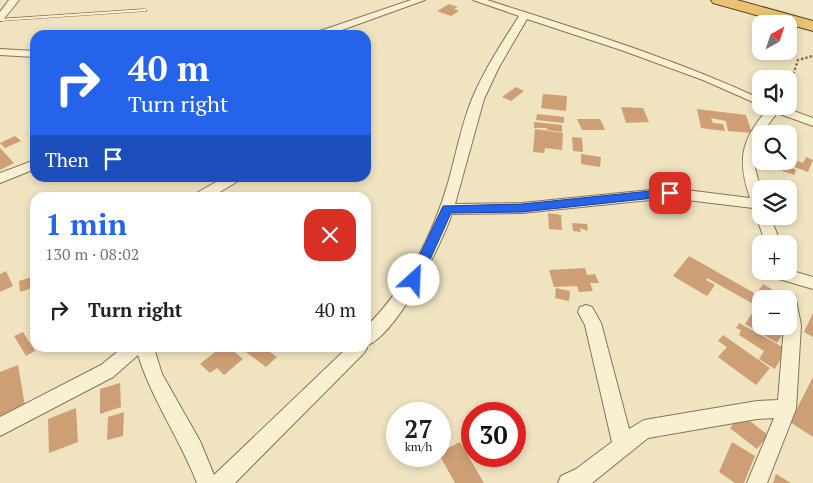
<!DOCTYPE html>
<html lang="en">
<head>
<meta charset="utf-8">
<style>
	:root { --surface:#fff; --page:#f2f2f2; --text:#202124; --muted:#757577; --accent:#2563eb }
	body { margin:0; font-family:"PT Serif",serif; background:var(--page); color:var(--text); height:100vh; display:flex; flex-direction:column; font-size:19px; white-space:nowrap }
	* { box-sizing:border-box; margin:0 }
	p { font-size:16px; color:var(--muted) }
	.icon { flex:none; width:28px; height:28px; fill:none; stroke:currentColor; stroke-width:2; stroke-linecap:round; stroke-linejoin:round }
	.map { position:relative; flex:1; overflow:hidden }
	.sheet { position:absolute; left:30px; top:192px; width:341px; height:160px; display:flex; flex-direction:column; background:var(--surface); border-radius:15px; box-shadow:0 2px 8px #0003 }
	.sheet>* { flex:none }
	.banner { position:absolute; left:30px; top:30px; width:341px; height:152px; border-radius:15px; box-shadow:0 2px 8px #0003; background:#2563eb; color:#fff; overflow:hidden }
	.needle { width:32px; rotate:40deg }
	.fabs { position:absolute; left:752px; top:15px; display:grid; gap:10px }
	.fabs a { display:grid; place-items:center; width:45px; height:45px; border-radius:10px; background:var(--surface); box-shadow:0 2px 8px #0003; font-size:25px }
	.speed { position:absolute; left:386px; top:402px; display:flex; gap:10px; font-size:25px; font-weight:700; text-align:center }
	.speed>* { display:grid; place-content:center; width:65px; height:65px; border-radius:50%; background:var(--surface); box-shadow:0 2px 8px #0003; line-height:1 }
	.speed small { font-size:12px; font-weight:400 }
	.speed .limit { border:8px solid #d22; background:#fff; color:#111 }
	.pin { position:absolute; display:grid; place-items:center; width:42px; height:42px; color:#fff; margin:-21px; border-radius:10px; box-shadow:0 2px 8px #0006 }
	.me { position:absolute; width:55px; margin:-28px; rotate:25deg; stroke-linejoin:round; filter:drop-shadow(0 0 4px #0008) }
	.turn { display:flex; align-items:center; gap:18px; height:105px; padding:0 15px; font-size:22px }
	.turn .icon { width:65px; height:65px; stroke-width:2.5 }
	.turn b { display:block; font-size:35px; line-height:42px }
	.then { display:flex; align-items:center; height:48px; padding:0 15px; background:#0003; gap:10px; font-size:19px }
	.round { display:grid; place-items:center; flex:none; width:52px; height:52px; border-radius:15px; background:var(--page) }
	.overview { display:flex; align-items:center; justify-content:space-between; height:85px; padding:0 15px }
	h1 { font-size:30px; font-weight:700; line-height:38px; color:var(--accent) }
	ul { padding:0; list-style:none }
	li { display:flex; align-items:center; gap:15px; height:65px; padding:0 15px }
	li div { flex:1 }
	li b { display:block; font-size:19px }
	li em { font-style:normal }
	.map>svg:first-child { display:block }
	.building { fill:#ce9f75 }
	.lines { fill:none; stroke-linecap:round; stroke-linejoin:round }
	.service-casing { stroke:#887458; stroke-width:1 }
	.minor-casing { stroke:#887458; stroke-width:2 }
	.trunk-casing { stroke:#56422c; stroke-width:2 }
	.path { stroke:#887458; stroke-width:2.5; stroke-dasharray:2.5 2; stroke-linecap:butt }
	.service { fill:#f9f0d4; fill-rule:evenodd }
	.minor { fill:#f9f0d4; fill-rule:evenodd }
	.trunk { fill:#eac272; fill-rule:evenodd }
	.route { fill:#2563eb; stroke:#184099 }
</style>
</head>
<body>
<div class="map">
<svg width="813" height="483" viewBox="0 0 813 483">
	<rect width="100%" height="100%" fill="#efe3c0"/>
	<path class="building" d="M449,4L458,7L454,9L459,11L451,16L437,11Z
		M516,87L524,91L511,101L502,97Z
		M543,94L567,96L566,111L541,108Z
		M621,107L643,108L649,122L626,123Z
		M697,109L746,115L752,133L728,131L726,121L711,118L713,123L723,124L725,131L701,128Z
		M537,114L564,117V123L536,120Z
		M577,119H600L605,130H582Z
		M534,122L562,125V132L547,130V128H534Z
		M535,129L563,133L562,150L545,148L544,153L533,152Z
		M15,136L21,141L5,148L0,143Z
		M572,137L582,138L583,152L573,151Z
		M0,148L14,163L0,170Z
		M581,154L601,157L600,167L581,164Z
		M806,157L813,160L808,172L779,161H789V158L803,163Z
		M769,161H775L796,170L794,175L767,165Z
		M548,213L561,215L562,230L549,229Z
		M572,223L587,224L588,231L580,228L581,232L573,231Z
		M689,256L756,294L763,284L785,297L784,299H761V326H788L777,343L745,324L757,306L707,278L706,280L715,285L707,296L673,276Z
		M35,260V287L20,292L19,281L32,277L31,262Z
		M585,268L587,275L595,274L599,283H590L593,291L579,292L577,286L554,287L549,270Z
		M6,271L13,286L0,292V274Z
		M556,288L570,291L569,301L555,298Z
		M813,313V337L804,332Z
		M739,323L786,349L775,369L759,359L764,351L739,335L741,330L736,328Z
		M23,332L35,351L26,356L14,336Z
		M723,335L770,368L756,385L718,357L727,347L718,341Z
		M220,348H230L243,359L224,375L217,368L210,373L200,364Z
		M243,348H264L277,357L266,367L242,349Z
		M18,365L25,406L0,418V372Z
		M813,377V437L790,422Z
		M120,383L121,407L100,414V389Z
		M76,408L78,442L49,453L48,419Z
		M124,412L123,436L107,440L108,417Z
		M741,414L768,435L757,449L730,428Z
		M460,442L484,483H455L440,456V452Z
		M732,442L755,456L744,483H735L719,472Z
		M776,474L791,483H773Z"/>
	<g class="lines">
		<defs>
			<path id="service" d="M145,9L147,10V11L0,21V19Z"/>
			<path id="minor" d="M9,0H19L3,20L0,21V12Z
				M411,0H425L328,35H313L314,33Z
				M473,0H487C580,30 673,58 761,99L762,106L703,80L621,50L527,19L499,67L484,99L455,204L522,203L670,188L750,198C737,160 741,140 767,110L762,106H780L813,118V126L777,113L761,134L755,157V168L761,191V216H770L781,244H766L756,216L757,214L753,208L670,198L522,213L452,214C441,245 397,335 366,346V327C406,287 432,237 448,183C456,155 461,126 472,99C484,70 502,43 519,16Z
				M0,49L35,51V57L0,55Z
				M35,160V169L0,183V173Z
				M223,178H240L238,181L210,198H191L193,195Z
				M789,270L813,277V289L779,279L777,275L779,271Z
				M789,293L795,295L801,325L796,409L767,483H747L774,418L757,419L648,438L592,483H558L561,476L576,469L612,442L585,325L578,312L580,307L586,305L592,307L601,323L629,429L644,420L757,401L778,400L784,326H789V299H781L783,295Z
				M366,347L367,348L364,353L235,483H197C180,439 152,400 138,355L113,377L0,436V417L101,365L122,348H154L162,374L200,441L214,475L347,348Z"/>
			<path id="trunk" d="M711,0H737L813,21V31L713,3Z"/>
		</defs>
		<use href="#service" class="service-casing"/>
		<use href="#minor" class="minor-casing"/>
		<use href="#trunk" class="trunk-casing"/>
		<path class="path" d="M789,87L798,60L813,56"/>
		<use href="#service" class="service"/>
		<use href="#minor" class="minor"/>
		<use href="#trunk" class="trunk"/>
	</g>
	<path class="route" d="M670,189L675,193L673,196L522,212L451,213L419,284H410L408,280L443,206L522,204Z"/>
</svg>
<div class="fabs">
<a><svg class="needle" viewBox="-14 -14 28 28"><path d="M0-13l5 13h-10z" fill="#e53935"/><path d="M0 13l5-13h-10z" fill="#757577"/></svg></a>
<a><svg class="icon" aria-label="sound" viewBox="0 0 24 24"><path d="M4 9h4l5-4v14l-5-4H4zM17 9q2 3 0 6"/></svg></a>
<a><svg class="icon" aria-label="search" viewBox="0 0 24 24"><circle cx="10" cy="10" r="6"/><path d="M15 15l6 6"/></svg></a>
<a><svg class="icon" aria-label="layers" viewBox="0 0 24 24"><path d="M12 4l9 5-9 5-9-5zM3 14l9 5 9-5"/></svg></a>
<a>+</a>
<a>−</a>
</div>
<div class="speed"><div>27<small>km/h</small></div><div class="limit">30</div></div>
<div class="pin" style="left:670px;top:193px;background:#d93025"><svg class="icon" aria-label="arrive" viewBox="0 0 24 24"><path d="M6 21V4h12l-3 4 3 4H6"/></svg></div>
<svg class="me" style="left:414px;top:280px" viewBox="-20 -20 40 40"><circle r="19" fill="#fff"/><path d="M0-13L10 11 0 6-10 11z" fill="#2563eb"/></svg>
<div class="banner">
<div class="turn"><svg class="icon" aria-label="right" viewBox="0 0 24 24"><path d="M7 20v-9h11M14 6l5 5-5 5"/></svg><div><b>40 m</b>Turn right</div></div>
<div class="then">Then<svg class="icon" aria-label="arrive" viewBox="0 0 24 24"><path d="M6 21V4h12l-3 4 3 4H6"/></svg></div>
</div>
<section class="sheet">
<div class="overview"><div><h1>1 min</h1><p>130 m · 08:02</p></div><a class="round" style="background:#d93025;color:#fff"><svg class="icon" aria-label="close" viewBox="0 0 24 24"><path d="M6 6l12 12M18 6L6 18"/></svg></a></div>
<ul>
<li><svg class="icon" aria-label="right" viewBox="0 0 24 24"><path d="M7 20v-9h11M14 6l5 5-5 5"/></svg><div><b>Turn right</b></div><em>40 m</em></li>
</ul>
</section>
</div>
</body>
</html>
